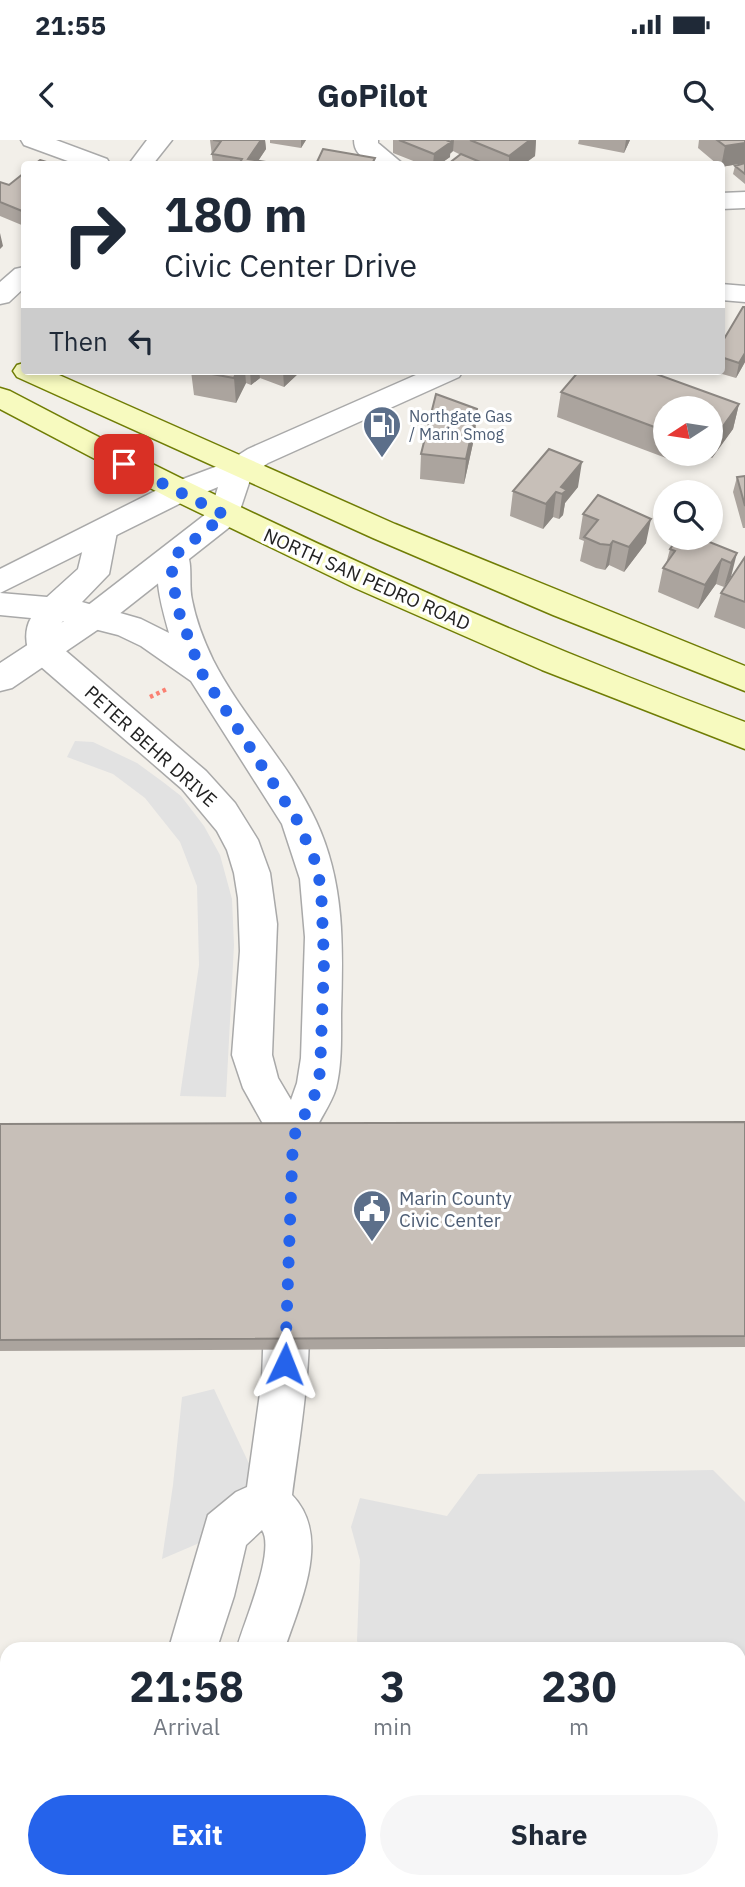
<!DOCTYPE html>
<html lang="en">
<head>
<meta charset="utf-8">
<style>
	:root { --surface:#fff; --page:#f6f6f7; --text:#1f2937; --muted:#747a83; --accent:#2563eb }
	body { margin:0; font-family:"IBM Plex Sans",sans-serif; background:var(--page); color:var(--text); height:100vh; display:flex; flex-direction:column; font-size:26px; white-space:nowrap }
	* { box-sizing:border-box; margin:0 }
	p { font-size:23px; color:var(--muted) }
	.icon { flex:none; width:38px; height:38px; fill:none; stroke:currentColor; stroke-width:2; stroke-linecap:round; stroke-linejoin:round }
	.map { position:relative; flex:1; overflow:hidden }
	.details { position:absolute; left:0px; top:1502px; width:746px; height:247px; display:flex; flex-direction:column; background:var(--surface); border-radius:21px 21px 0 0; box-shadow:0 4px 10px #0003 }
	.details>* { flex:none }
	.hud { position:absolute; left:21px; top:21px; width:704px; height:214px; border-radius:7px; box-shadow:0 4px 10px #0003; background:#fff; color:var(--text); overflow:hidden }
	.needle { width:46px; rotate:258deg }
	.buttons { position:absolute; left:653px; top:256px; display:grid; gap:14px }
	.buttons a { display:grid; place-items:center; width:70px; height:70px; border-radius:50%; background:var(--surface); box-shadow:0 4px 10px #0003; font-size:35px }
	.pin { position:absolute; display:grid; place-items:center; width:60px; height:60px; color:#fff; margin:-30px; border-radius:14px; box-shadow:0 4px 10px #0006 }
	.me { position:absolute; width:77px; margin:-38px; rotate:2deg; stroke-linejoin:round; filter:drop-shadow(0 0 5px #0008) }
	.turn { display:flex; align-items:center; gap:24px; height:147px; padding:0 28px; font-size:32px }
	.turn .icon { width:91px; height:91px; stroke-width:2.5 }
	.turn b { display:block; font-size:49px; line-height:60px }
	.then { display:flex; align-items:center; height:66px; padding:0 28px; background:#0003; gap:14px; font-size:26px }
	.eta { display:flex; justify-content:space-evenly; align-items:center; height:119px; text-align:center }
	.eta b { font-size:42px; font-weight:800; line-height:49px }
	.primary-button { display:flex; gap:14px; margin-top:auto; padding:14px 28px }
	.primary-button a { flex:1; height:80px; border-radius:42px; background:var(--accent); color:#fff; font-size:28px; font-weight:800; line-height:80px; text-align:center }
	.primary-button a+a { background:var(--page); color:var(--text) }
	.status { display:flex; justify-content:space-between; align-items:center; height:49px; padding:0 35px; background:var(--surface); direction:ltr }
	.status svg { height:19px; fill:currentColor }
	header { display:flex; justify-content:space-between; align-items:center; height:91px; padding:0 28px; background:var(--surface); font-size:32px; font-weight:800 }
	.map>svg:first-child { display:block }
	.parking { fill:#e2e2e2 }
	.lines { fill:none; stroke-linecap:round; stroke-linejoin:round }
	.minor-casing { stroke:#a9a9a9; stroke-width:3 }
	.tertiary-casing { stroke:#a9a9a9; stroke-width:3 }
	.secondary-casing { stroke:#707d05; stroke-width:3 }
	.path { stroke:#fa8072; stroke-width:4.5; stroke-dasharray:3.5 3.5; stroke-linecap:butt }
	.minor { fill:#fff; fill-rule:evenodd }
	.tertiary { fill:#fff; fill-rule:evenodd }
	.secondary { fill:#f7fabf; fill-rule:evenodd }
	.wall { fill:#aba49e }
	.shaded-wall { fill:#8b8681 }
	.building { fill:#c7bfb8; stroke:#8b8681; stroke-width:2 }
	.route { stroke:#2563eb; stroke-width:12; stroke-dasharray:0 21.6 }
	.labels { text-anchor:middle; stroke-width:6; stroke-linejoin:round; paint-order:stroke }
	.far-service-label { font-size:16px; fill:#4e5e75; stroke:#fff; text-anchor:start }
	.street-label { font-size:19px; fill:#222; stroke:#fff }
	.service-label { font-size:19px; fill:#4e5e75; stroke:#fff; text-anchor:start }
</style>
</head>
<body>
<div class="status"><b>21:55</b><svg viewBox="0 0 49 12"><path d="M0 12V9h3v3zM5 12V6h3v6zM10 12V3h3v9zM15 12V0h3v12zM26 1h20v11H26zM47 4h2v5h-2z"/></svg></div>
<header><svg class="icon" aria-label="back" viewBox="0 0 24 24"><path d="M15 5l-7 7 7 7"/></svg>GoPilot<svg class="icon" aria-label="search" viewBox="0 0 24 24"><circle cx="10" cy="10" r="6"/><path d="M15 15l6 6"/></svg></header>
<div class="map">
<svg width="745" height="1747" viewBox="0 0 745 1747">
	<rect width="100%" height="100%" fill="#f2efe9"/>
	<path class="parking" d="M75,601L93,602L137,623L163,642L181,656L204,686L220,715L232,759L234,805L226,957L180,956L199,825L197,746L180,702L145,658L113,634L67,617Z
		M214,1249L268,1364L225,1392L162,1419L173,1345L182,1257Z
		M713,1330L745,1362V1747H227L228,1741H738V1508H361L357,1501L360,1420L351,1387L360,1358L447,1376L478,1334Z
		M7,1658V1741H54L49,1747H0V1666Z"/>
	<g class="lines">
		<defs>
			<path id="minor" d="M21,0H56L107,19L110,24H76L24,5Z
				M147,0H172L153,24H129Z
				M354,0H378V3L403,24C386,25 354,24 354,0Z
				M745,52V68L721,69V53Z
				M24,127V148L9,162L0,164V142L15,129Z
				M721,144L745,146V162L721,160Z
				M425,231H463L459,237L268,323C255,332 245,339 229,335L224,328L229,321L248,309Z
				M102,382L113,385L117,392L109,434L82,462L141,479L169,493C163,471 150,430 163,408L174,405L185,408C194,424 188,443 192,460C196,481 204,501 213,520C242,577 289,623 316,681C345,743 343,807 341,874C341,898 342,924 336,948C331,965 319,979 313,996C307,1013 316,1027 307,1047L292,1053L277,1047L271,1034L272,1000L243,948L232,915L240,811L238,758L234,733L227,710L217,691L182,649L32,519C25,506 24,490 31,478L0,475V453L47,457L78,429L87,392L91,385ZM63,481L118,495L141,506L191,541L282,684L300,739L305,797L301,918L297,943L291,960L278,938L272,915L277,784L270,733L258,700L235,663L206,631L60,506L58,488Z
				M287,1136L302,1142C320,1184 298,1306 292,1355C332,1396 300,1462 285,1508H237C243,1484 276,1411 262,1390L246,1405L234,1456L217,1508H169L208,1375L236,1352L247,1347L262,1239L265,1157L272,1142Z
				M25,1741H80L78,1747H23Z
				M119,1741H173L171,1747H117Z"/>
			<path id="tertiary" d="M239,318L249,321L254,328L236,382L109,482L12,548L0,551V523L87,466L211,370L218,347L189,359L0,453V429L167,345Z"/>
			<path id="secondary" d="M24,223V231H50L395,384L745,526V551L553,475L373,398L17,237L13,231L17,225Z
				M0,248L10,251C249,377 492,488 745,582V609L542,530L355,448L171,359L0,269Z"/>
		</defs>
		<use href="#minor" class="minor-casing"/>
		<use href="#tertiary" class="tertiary-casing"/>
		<use href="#secondary" class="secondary-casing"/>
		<path class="path" d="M150,557L167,549"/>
		<use href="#minor" class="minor"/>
		<use href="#tertiary" class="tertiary"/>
		<use href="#secondary" class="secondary"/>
	</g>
	<path class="wall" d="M210,0H265L266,9L258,21L278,24H213Z
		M270,0H306L301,8L270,3Z
		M393,0H536L535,16L524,24H448L461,15L453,11L450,13V17L440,24H421L393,13Z
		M579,0H630L624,13L578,4Z
		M699,0H745V44L733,34L735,26L744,23L721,27V24H717L698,8Z
		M24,33V86L0,76V42L9,45Z
		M721,204L745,222L736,238L712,231H721Z
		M191,231H301L284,247L260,238L251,245L246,243L236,263L194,255Z
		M561,252L739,264L733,289L712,318L701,313H710V268H665V313H670L666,318L557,277Z
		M477,269L475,294L464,344L420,339L421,314Z
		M676,313H692L688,318Z
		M745,336V388H743L733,352L737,337Z
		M578,347L565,363L563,375L559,379L553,377L543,389L510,376L513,351Z
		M598,355L646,403L624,432L609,425L605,430L596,428L580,421L584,401L579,399L583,374Z
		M682,404L737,413L724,447L716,444L698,469L658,452L663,428L666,424L670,409Z
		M745,417V489L714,477L721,453Z
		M745,982V1207L0,1211V984Z"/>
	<path class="shaded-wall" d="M261,0H265L266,9L256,24L248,19Z
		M301,0H306L301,8Z
		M451,0H454L453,11L450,14Z
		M530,0H536L535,16L524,24H509V16Z
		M626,0H630L624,13Z
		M451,2L450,17L440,24H433L434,14Z
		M745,3V23L721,27L725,6Z
		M24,69V83L22,71Z
		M0,93L3,106L0,109Z
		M745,213V222L736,238L739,223Z
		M237,231H245L246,243L236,263L234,238Z
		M250,231H259L260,238L251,245Z
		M283,231H301L284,247Z
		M739,264L733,289L712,318L718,293Z
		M477,269L475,294L464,344L466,319Z
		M582,322L578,347L565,363L563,375L559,379L562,354L561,347Z
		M556,352L553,377L543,389L546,364Z
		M651,379L646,403L624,432L629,407Z
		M613,401L609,425L605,430L610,405Z
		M737,413L731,437L724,447L731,423Z
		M722,419L716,444L698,469L705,445Z"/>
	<path class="building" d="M213,0H261L248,19L278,24H239L242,19L212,14L221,1Z
		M399,0H446L451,2L434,14Z
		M470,0H530L509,16Z
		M717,0H745V3L725,6Z
		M323,9L375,18L372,24H316Z
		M461,14L485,24H448Z
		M40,20L53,24H35Z
		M745,23V34L735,26Z
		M24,33V69L22,71L0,62V42L9,45Z
		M743,167H745V213L739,223L721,217V204Z
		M196,231H237L234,238Z
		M579,231H648L739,264L718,293L710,290V268H665V291L561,252Z
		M436,254L477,269L466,319L421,314Z
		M549,309L582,322L561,347L567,350L562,354L556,352L546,364L513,351Z
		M745,336V366L737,337Z
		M598,355L651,379L629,407L613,401L610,405L600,404L584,397L598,380L583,374Z
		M688,397H697L737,413L731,423L722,419L705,445L663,428L675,411L670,409L675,402L682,404Z
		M745,417V462L721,453Z
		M745,982V1196L0,1200V984Z"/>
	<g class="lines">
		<path class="route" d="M124,324L225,375L174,416L172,432L177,467L201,532L297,680L314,718L321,747L324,822L320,932L315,954L293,998L285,1224"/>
	</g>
	<defs>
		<symbol id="fuel-pin" viewBox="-11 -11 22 30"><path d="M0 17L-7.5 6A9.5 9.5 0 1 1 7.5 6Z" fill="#5c6f8a" stroke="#fff"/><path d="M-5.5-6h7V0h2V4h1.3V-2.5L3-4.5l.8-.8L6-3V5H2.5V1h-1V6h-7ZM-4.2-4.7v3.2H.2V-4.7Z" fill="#fff"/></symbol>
		<symbol id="civic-pin" viewBox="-11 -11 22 30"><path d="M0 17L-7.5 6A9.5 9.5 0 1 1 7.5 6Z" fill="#5c6f8a" stroke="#fff"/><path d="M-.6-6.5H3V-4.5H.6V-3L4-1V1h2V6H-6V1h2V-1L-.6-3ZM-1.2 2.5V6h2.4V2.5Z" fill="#fff"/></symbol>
	</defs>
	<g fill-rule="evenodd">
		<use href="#fuel-pin" x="360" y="263" width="44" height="60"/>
		<use href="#civic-pin" x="350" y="1047" width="44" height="60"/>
	</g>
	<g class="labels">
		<g class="far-service-label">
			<text x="409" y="282">Northgate Gas<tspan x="409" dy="18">/ Marin Smog</tspan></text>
		</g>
		<g class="street-label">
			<text transform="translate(367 439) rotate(24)" y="7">NORTH SAN PEDRO ROAD</text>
			<text transform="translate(151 606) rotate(42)" y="7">PETER BEHR DRIVE</text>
		</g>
		<g class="service-label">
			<text x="399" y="1065">Marin County<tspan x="399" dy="22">Civic Center</tspan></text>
		</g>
	</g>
</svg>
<div class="buttons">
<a><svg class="needle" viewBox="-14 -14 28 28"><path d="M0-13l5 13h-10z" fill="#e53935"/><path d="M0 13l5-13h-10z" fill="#747a83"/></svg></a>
<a><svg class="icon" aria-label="search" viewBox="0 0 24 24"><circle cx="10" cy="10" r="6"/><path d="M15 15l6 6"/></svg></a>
</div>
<div class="pin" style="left:124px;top:324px;background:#d93025"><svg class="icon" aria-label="arrive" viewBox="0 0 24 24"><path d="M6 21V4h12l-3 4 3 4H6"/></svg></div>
<svg class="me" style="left:285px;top:1224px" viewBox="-20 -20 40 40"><path d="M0-17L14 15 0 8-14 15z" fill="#2563eb" stroke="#fff" stroke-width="4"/></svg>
<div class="hud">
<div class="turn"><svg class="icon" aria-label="right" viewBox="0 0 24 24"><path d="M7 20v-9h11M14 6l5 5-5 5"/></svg><div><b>180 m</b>Civic Center Drive</div></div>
<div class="then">Then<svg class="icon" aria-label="left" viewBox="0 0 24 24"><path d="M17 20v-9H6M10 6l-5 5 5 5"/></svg></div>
</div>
<section class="details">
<div class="eta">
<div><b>21:58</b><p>Arrival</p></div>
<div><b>3</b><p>min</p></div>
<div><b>230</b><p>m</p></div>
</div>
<div class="primary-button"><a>Exit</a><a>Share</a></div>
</section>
</div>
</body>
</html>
